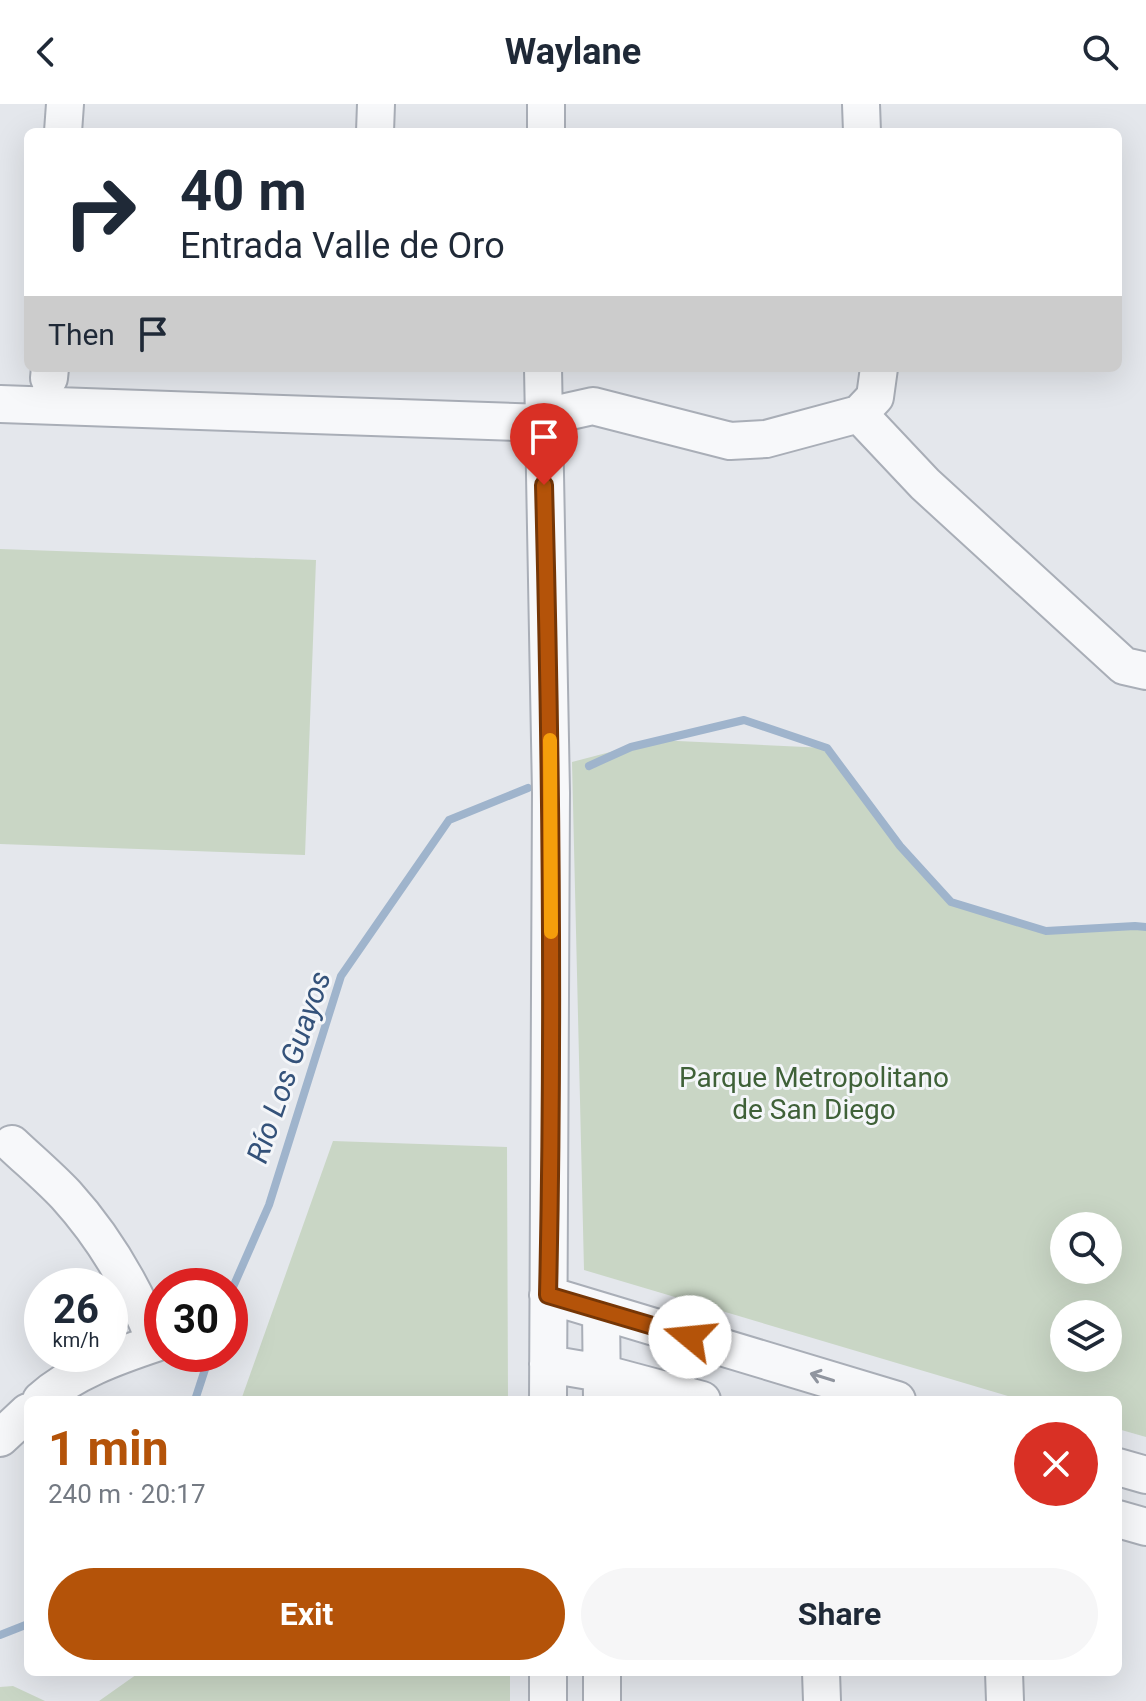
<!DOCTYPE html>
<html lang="en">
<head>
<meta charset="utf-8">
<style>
	:root { --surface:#fff; --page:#f6f6f7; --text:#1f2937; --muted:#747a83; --accent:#b45309 }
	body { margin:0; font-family:Roboto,sans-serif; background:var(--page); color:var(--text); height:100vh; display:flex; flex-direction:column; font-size:30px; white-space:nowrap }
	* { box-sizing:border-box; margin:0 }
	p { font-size:26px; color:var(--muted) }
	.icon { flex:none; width:44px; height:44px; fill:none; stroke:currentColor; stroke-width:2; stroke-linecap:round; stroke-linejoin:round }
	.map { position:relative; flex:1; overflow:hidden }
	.sheet { position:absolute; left:24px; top:1292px; width:1098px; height:280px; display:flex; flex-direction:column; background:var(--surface); border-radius:12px; box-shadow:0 8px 32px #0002 }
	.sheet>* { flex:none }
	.hud { position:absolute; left:24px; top:24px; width:1098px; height:244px; border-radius:12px; box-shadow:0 8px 32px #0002; background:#fff; color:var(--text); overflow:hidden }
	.buttons { position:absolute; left:1050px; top:1108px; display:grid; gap:16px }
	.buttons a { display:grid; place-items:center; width:72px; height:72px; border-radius:50%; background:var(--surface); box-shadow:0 8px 32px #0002; font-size:40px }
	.speed { position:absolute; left:24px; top:1164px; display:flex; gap:16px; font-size:40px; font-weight:700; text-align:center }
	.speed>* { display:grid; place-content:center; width:104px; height:104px; border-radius:50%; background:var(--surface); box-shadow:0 8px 32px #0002; line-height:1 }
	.speed small { font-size:20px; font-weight:400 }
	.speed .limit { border:12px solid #d22; background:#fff; color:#111 }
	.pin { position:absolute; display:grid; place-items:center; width:68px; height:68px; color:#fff; margin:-82px -34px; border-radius:50% 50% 50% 0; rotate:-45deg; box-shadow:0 0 8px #0007 }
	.pin .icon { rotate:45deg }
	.me { position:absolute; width:88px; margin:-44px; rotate:287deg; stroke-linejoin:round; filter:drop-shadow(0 0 6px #0008) }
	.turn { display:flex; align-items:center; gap:28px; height:168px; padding:0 24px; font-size:36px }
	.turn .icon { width:104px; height:104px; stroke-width:2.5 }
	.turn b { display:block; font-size:56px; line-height:68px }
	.then { display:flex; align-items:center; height:76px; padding:0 24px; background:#0003; gap:16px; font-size:30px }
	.round { display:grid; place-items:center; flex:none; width:84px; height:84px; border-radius:42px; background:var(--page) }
	.overview { display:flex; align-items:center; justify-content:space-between; height:136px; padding:0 24px }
	h1 { font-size:48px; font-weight:700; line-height:60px; color:var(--accent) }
	.primary-button { display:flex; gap:16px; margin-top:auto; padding:16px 24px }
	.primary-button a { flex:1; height:92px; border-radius:48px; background:var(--accent); color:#fff; font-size:32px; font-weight:700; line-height:92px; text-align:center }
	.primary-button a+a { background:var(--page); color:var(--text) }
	header { display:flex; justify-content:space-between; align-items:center; height:104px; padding:0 24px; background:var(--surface); font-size:36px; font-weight:700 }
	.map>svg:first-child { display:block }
	.green { fill:#c9d6c5; fill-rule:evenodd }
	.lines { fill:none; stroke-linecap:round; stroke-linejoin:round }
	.stream { stroke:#9fb4cc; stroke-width:8 }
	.minor-casing { stroke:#a9aeb7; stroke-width:40 }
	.minor { stroke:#f7f8fa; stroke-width:36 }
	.oneway { stroke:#9196a0 }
	.route-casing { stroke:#753606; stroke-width:20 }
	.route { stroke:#b45309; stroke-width:14 }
	.slow { stroke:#f59e0b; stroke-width:14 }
	.labels { text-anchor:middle; stroke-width:6; stroke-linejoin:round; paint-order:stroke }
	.park-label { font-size:28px; fill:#3f6138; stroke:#f4f6f9 }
	.water-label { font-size:30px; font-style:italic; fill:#34527a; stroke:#f4f6f9 }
</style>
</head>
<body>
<header><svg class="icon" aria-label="back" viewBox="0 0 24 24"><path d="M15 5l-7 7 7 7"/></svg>Waylane<svg class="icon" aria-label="search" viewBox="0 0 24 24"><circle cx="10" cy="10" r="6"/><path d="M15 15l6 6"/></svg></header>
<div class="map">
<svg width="1146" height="1597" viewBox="0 0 1146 1597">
	<rect width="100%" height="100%" fill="#e4e7ec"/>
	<path class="green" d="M0,445L316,456L305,751L0,740Z
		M656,636L827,644L900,742L951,798L1046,827L1135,822L1146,823V1333L1118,1325V1296H1021L584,1166L572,658ZM1064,1122H1108V1166H1064ZM1064,1210H1108V1254H1064Z
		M333,1037L507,1043L508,1296H241Z
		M140,1568H510V1597H99Z
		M13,1582L45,1597H0V1583Z"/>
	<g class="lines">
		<path class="stream" d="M589,662L631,643L744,616L827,644L900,742L951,798L1046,827L1135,822L1146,823
			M230,1190L269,1101L341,872L449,716L528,684
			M195,1296L210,1250
			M0,1531L28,1520"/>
		<defs>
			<path id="minor" d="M861,0L862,28
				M63,28L65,0
				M375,28L376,0
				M546,28V0
				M543,264L551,689L548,1296
				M49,274L50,264
				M0,300L543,319L566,308L593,302L730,337L766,335L859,310L875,293L879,264
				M859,310L925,380L1124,562L1146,567
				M12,1040C30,1057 49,1073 66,1091C106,1135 134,1184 156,1239C117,1252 72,1268 41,1296
				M548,1191L897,1296
				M601,1207L602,1296
				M548,1260L601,1269L702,1296
				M0,1334L28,1308
				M1118,1363L1146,1371
				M1118,1415L1146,1423
				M548,1568V1597
				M602,1568V1597
				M821,1568L822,1597
				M1004,1568L1005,1597"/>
		</defs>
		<use href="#minor" class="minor-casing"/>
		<use href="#minor" class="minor"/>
	</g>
	<defs><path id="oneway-shaft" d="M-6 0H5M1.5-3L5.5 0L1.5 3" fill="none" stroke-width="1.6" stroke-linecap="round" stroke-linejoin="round" transform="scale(2)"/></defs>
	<use class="oneway" href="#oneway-shaft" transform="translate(822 1273) rotate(-163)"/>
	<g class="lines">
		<defs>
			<path id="route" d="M544,381C551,651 554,921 548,1191L690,1233"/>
		</defs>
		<use href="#route" class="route-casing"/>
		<use href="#route" class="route"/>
		<path class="slow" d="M550,636L551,828"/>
	</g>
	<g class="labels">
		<g class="park-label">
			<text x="814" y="983">Parque Metropolitano<tspan x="814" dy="32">de San Diego</tspan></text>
		</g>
		<g class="water-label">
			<text transform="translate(289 963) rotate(-71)" y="10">Río Los Guayos</text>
		</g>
	</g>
</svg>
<div class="buttons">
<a><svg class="icon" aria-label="search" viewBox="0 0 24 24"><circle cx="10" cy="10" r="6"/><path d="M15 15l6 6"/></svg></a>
<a><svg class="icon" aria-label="layers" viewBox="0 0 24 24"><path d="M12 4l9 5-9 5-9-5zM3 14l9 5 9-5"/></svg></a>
</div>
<div class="speed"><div>26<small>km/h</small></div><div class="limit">30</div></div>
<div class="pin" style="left:544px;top:381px;background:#d93025"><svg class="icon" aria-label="arrive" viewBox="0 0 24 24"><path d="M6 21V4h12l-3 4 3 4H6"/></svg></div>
<svg class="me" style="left:690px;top:1233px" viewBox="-20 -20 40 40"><circle r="19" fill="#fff"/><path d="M0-13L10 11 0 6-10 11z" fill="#b45309"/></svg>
<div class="hud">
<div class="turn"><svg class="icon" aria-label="right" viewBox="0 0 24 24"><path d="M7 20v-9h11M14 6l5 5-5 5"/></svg><div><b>40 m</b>Entrada Valle de Oro</div></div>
<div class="then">Then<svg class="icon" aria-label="arrive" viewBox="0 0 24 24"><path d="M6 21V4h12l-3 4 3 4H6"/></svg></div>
</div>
<section class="sheet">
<div class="overview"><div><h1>1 min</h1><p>240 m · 20:17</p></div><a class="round" style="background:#d93025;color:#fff"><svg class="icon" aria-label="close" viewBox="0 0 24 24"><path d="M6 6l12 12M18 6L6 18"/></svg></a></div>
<div class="primary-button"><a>Exit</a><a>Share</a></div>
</section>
</div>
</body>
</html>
